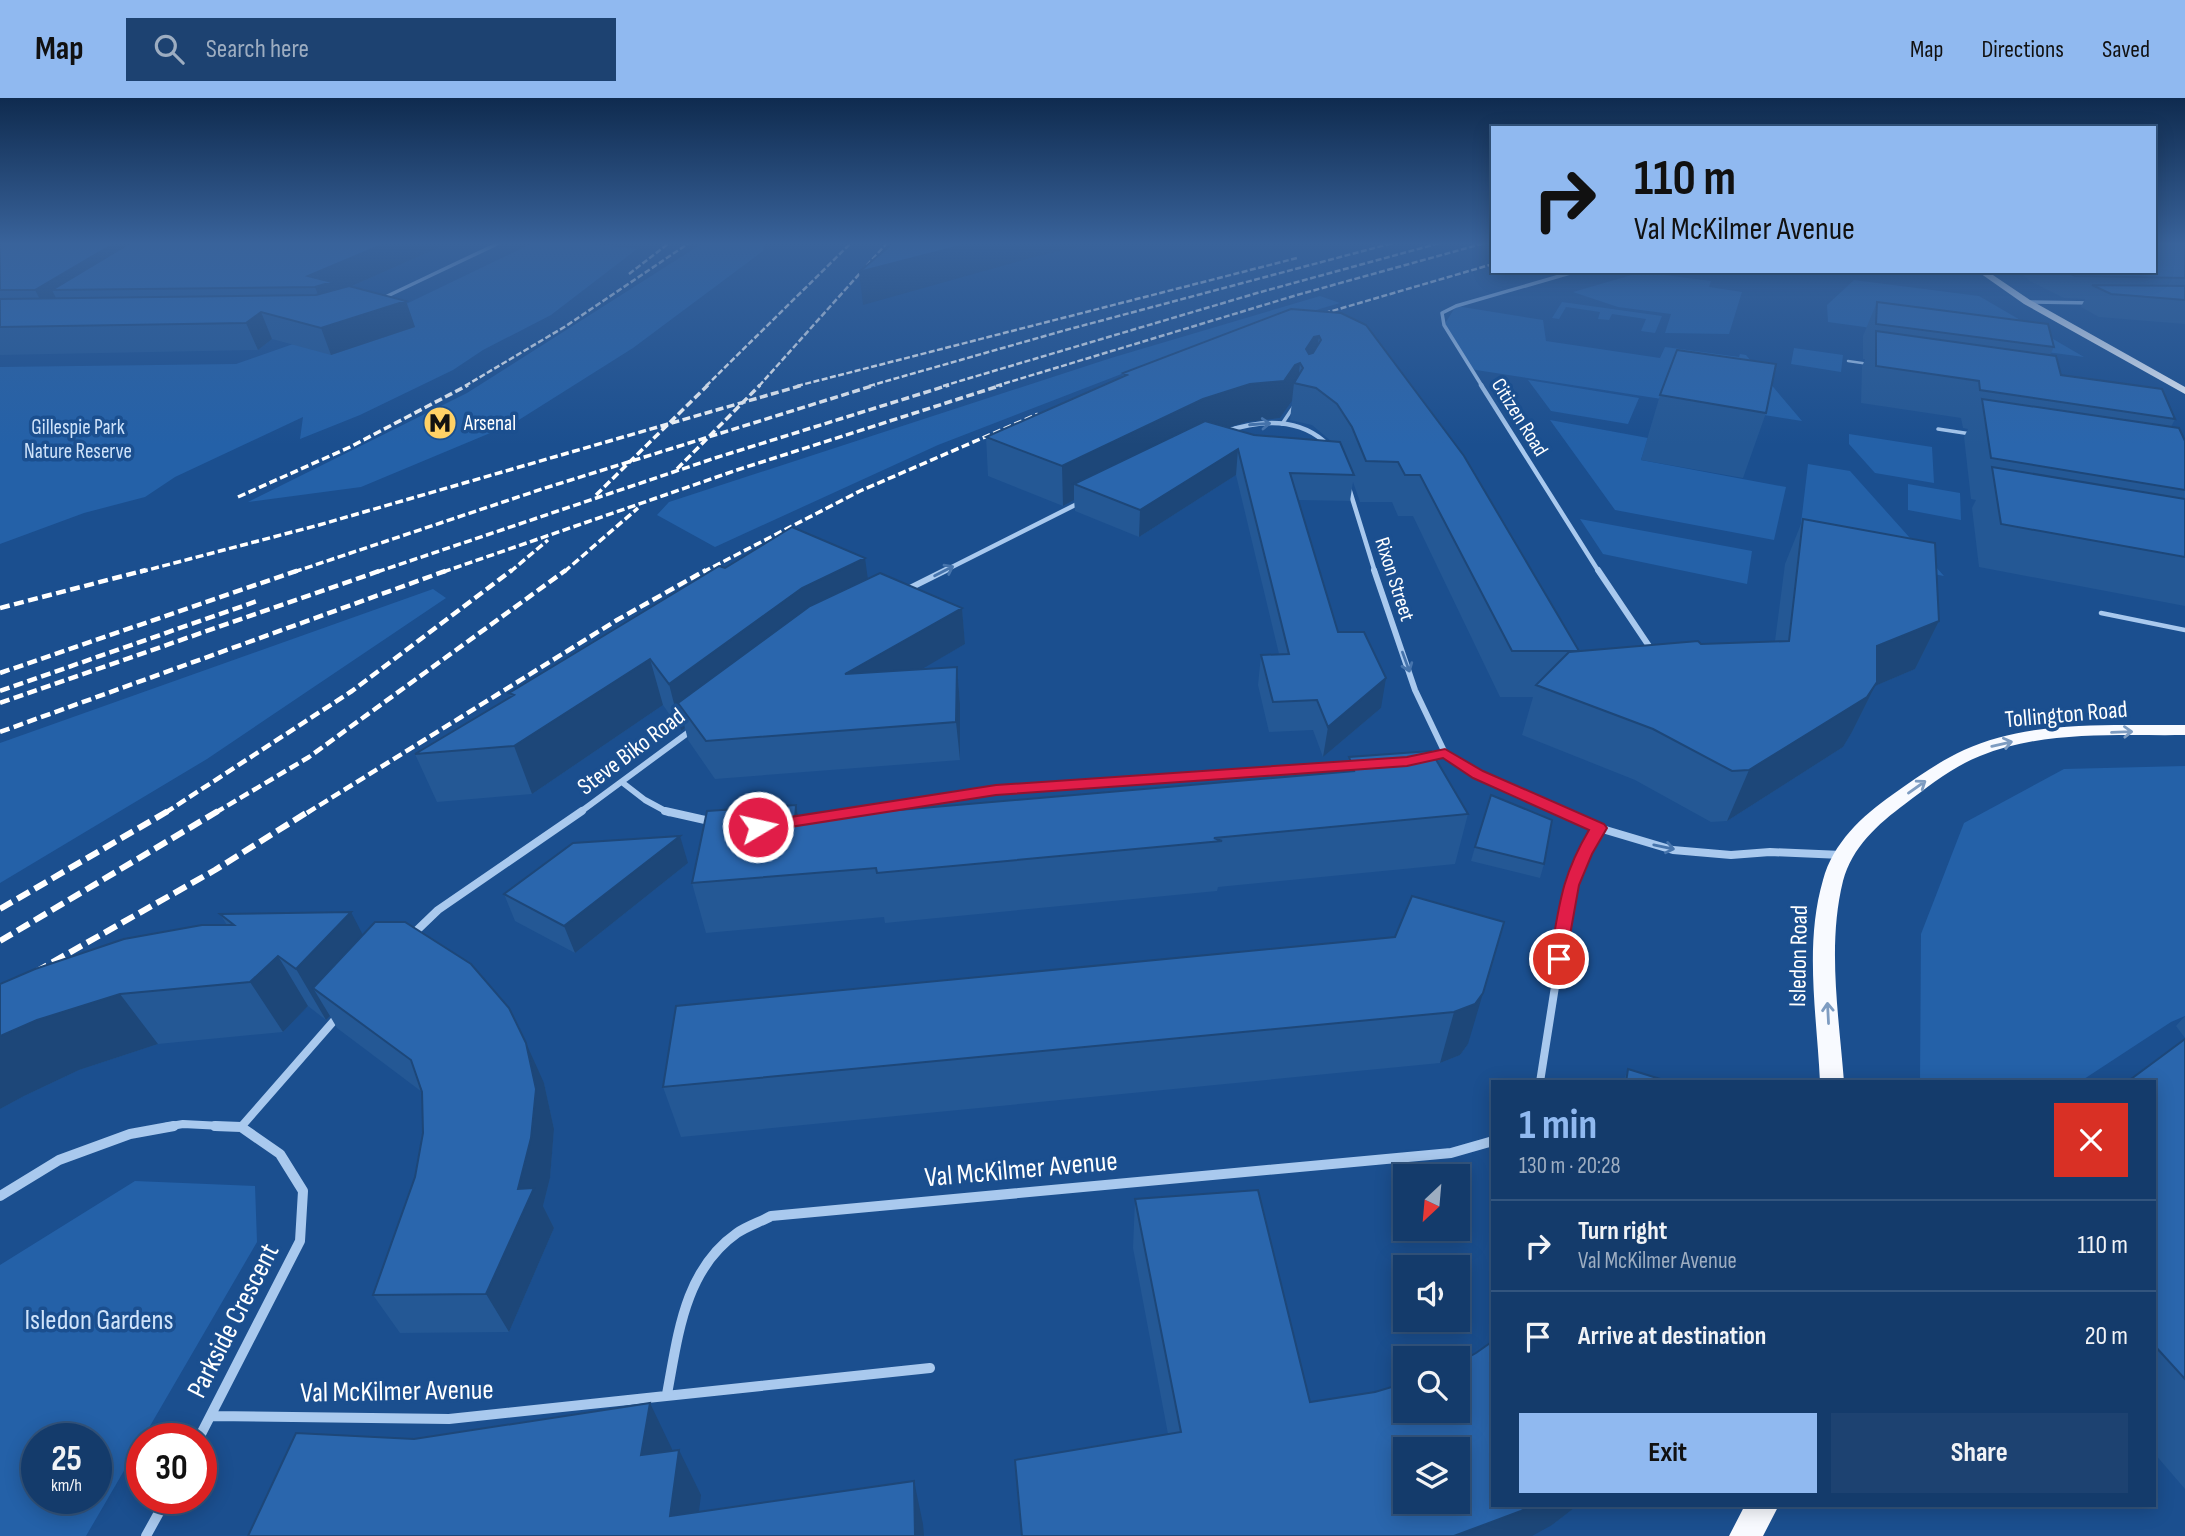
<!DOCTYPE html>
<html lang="en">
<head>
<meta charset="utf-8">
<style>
	:root { --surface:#143b6b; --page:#1d4271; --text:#f1f3f6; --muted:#9dadc1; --line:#33557e; --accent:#90b9f0 }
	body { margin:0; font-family:"Sofia Sans Condensed",sans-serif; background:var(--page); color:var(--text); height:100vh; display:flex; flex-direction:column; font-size:26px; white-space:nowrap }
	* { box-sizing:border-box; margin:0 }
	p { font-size:23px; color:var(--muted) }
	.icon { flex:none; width:38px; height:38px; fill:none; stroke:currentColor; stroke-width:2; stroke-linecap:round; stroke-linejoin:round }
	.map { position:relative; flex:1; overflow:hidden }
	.panel { position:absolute; left:1491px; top:982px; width:665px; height:427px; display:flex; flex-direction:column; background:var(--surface); border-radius:0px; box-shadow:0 4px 18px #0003,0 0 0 2px var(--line) }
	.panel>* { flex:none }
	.top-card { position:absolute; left:1491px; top:28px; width:665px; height:147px; border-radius:0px; box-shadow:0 4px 18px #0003,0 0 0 2px var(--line); background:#90b9f0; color:#111; overflow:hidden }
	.needle { width:46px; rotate:206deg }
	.tools { position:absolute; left:1393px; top:1066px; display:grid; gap:14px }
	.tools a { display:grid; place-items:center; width:77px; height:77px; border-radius:0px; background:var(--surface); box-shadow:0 4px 18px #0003,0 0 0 2px var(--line); font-size:35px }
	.speed { position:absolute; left:21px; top:1325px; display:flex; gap:14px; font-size:35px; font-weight:700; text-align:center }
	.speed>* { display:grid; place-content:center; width:91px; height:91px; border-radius:50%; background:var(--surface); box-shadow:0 4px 18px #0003,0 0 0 2px var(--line); line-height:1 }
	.speed small { font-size:18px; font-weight:400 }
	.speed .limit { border:10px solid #d22; background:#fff; color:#111 }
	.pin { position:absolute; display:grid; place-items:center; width:60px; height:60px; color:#fff; margin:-30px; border:4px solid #fff; border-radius:50%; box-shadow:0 2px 7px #0007 }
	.me { position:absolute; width:77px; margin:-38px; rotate:81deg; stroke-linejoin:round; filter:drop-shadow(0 0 5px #0008) }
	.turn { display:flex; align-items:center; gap:24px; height:147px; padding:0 28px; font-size:32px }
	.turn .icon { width:91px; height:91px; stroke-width:2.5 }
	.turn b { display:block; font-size:49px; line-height:60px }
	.round { display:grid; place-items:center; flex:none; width:74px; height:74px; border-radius:0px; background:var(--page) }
	.head { display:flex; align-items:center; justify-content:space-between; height:119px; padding:0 28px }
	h1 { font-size:42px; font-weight:700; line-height:52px; color:var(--accent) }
	.cta { display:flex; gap:14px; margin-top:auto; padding:14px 28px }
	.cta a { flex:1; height:80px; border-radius:0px; background:var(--accent); color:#111; font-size:28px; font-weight:700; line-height:80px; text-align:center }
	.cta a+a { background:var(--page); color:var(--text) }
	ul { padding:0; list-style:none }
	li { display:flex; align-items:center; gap:21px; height:91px; padding:0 28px; border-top:2px solid var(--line) }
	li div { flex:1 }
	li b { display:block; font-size:26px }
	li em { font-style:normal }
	header { display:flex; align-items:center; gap:42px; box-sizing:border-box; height:98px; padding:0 35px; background:var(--accent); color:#111 }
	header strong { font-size:33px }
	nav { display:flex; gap:38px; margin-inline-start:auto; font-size:24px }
	.search { width:490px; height:63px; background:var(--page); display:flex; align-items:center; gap:18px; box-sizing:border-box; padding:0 24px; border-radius:0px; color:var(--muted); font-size:26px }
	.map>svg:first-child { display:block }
	.green { fill:#2461a8; fill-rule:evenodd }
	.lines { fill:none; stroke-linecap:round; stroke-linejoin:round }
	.service-far2 { stroke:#a9c9ee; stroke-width:2.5 }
	.service-far1 { stroke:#a9c9ee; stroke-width:3.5 }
	.service { stroke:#a9c9ee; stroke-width:4.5 }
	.minor-far4 { stroke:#a9c9ee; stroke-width:3.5 }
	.minor-far3 { stroke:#a9c9ee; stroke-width:4.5 }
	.minor-far2 { stroke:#a9c9ee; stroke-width:6 }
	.minor-far1 { stroke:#a9c9ee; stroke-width:8 }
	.minor { stroke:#a9c9ee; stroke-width:10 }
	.primary { fill:#f0f6ff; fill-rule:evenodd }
	.trunk { fill:#f8faff; fill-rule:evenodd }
	.rail-far3 { stroke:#fff; stroke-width:2.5; stroke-dasharray:6 2.5; stroke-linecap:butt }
	.rail-far2 { stroke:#fff; stroke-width:3.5; stroke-dasharray:8 3.5; stroke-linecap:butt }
	.rail-far1 { stroke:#fff; stroke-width:4.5; stroke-dasharray:10 4.5; stroke-linecap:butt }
	.rail { stroke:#fff; stroke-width:6; stroke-dasharray:14 6; stroke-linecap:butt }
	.wall { fill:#245895; fill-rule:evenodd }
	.shaded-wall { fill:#1d4779 }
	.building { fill:#2a66ad; stroke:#1d4779; stroke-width:2; fill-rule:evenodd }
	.oneway { stroke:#4674ac }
	.oneway2 { stroke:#7e9cc1 }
	.route { fill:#e11d48; stroke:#92132f; stroke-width:2 }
	.labels { text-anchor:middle; stroke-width:7; stroke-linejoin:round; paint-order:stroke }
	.far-street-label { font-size:21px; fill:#fff; stroke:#1b4f8f }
	.far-poi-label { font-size:21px; fill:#fff; stroke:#1b4f8f; text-anchor:start }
	.far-park-label { font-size:21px; fill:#cfe3fa; stroke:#1b4f8f }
	.street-label { font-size:24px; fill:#fff; stroke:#1b4f8f }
	.near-street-label { font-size:28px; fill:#fff; stroke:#1b4f8f }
	.near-park-label { font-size:28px; fill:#cfe3fa; stroke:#1b4f8f }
</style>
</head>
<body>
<header>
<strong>Map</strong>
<div class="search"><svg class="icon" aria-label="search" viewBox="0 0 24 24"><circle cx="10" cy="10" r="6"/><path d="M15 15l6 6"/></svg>Search here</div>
<nav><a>Map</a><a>Directions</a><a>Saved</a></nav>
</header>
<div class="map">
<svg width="2185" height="1438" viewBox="0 0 2185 1438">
	<rect width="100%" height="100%" fill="#1b4f8f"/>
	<path class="green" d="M533,145H582L637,151L551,217L483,252L453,272L360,317L300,341L303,319L175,379L145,399L84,415L0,446V269L236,266L404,207Z
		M703,145H765L763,153L633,250L514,325L361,389L248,404L467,295Z
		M1642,174L1711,183L1709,189L1742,194L1729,236L1665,235L1671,216L1618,209L1573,194Z
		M1854,182L1979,198L2084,259L1828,224L1827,207Z
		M1320,198L1340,205L1194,248L938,347L715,449L657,417L669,404L1111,260Z
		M1562,204L1662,218L1655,235L1641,233L1646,221L1612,216L1609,222L1598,221L1600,214L1566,209L1559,221L1552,220Z
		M1456,208L1543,222L1546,243L1660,260L1665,249L1739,259L1740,256L1746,257L1802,323L1470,271L1444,227Z
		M1794,250L1843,257L1841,274L1791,266Z
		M1528,282L1639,300L1628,326L1551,313Z
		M1550,322L1648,340L1641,362L1786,389L1774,442L1615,412Z
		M1849,336L1932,349L1934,385L1875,375L1849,346Z
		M1808,366L1850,373L1944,478L1798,451Z
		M1908,386L1960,395L1961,422L1908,412Z
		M1580,421L1752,453L1747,486L1603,456Z
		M433,491L446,500L207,661L0,785V645Z
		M2185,668V918L2171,924L2081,983L1920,984L1921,836L1964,725L2064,671Z
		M135,1083L255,1088L257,1144L86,1438H0V1167ZM37,1340H96V1400H37Z"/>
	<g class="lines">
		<path class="service-far2" d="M1848,263L1869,266"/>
		<path class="service-far1" d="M1282,326L1294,308
			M1938,331L1971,336"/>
		<path class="service" d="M2101,515L2185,532"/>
		<path class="minor-far4" d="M379,202L499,145
			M2027,204L2093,205
			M1482,288L1444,227L1442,215L1456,208L1577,173"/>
		<path class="minor-far3" d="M1481,287L1599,474
			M1223,334C1260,322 1300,318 1329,348
			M1349,390L1375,474
			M942,474L1081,404"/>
		<path class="minor-far2" d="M1374,472L1415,592L1445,655
			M1598,472L1653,554
			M904,493L946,472
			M1428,659L1445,655L1478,676L1565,715
			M623,685L645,702L669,715
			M579,715L693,631
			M851,715L996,692L1357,667"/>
		<path class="minor-far1" d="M665,713L714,724
			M1562,713L1599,730L1673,752L1731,757L1770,754L1842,757
			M826,719L862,713
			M412,837L438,812L582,713
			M1540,984L1571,787L1583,756L1599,730
			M165,1029L183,1026L242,1029
			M241,1029L338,918"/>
		<path class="minor" d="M0,1098L59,1062L130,1036L174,1028
			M667,1296C678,1238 684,1172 737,1135C747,1128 760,1124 771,1118L1451,1055L1493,1043
			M211,1318L449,1321L930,1270
			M199,1340L300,1143L303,1093L280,1056L241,1029L215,1028
			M146,1438L167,1400"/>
		<path class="primary" d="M1977,173H1987L2030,202L2185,289V296L2024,206Z"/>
		<path class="trunk" d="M2185,627V637C2118,638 2044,632 1980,658C1952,669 1929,688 1905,706C1878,726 1852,749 1843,783C1827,848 1839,918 1844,984H1820C1817,918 1804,847 1823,782C1833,745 1862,718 1892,697C1916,680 1938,664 1964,652C2032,621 2113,628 2185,627Z
			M1745,1407H1779L1763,1438H1729Z"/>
		<path class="rail-far3" d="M629,176L669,145
			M1308,220L1493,166
			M465,288L566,228L689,145
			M706,288L851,145
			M759,288L887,145
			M797,288L1297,160
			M869,288L1066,232L1393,145
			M943,288L1257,195L1440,145
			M996,288L1297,197L1485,145"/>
		<path class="rail-far2" d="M677,371L760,287
			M596,397L708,287
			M238,399L350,349L468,287
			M140,474L319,427L803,287
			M294,474L542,391L875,287
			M377,474L715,360L949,287
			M443,474L737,372L1002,287
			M510,474L548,442
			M564,474L638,410
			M703,474L860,393L1038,316"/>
		<path class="rail-far1" d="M0,510L146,472
			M0,575L299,472
			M0,593L260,502
			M0,605L382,472
			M0,634L448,472
			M165,715L352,593L512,472
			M215,715L309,659L566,472
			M307,715L617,522L706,472"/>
		<path class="rail" d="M0,811L168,713
			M0,843L218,713
			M0,894L215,772L309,713"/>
	</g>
	<path class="wall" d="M0,145H449L350,189L406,203L415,229L331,257L272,241L258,252L0,257Z
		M2185,145V226L2099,219L2081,209L2085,201L2064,200L2030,183L2018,173H2154Z
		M1877,204L2054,249L2050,257L2061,277L2175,321L2171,329L2185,343V508L1979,469L1972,410L1976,402L1971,401L1964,339L1968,331L1963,330L1961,320L1861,305L1862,269L1865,261H1863V238Z
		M1341,215L1579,553L1701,546L1775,543L1785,466L1803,421L1939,523L1915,571L1875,588L1852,634L1843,649L1727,723L1711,724L1635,682L1522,637L1533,599H1500L1413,418H1398L1392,404H1360L1353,384L1350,403L1298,402L1338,534L1381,610L1323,659L1313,632L1269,634L1258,587L1261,557L1279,556L1236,377L1139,439L1075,413L1074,402L1063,408L988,378L986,339L1122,279L1123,275ZM1292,303L1290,322L1312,327L1331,343L1254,337L1228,330L1247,324L1280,320Z
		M1660,297L1766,315L1743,380L1641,362Z
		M725,470L868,480L962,510L965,546L921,571L957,569L960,606V662L715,681L688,642L685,630L681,633L663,607L532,696L437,704L415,656L510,599L509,595Z
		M1349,659L1468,716L1455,766L1218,789L1217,793L885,825L884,819L706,835L692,785L796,707L799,720L1347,673Z
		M1475,749L1544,766L1540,780L1471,763Z
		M688,765L575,855L515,823L504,796Z
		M1412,798L1468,946L1460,957L1440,965L681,1039L663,989L1395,839Z
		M220,816L363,837L544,985L554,1031L550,1080L543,1108L554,1130L509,1234L400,1235L373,1197L415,1079L423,1035L422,994L337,930L330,918L326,922L308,908L283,934L158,946L79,972L24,998L0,1011V886L227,827Z
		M2185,918V940L2176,928Z
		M2185,941V1391L2154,1355V984Z
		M1628,971L1670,984H1623Z
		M1135,1101L1310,1304L1493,1407H1578L1552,1427L1168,1336L1133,1150Z"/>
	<path class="shaded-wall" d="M115,145H165L52,192L61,210L49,218L35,192Z
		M386,145H449L336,195L325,215L315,189L308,178Z
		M971,145H1094L1030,160L863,207L859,174Z
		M406,203L415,229L331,257L321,230Z
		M261,214L272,241L258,252L246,225Z
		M1319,238L1314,273L1310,274L1302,287L1306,251L1314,239Z
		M1300,265L1298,285H1294L1292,303L1280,320L1247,324L1200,338L1074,386V402L1063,408L1062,368L1203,301Z
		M1238,351L1236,377L1139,439L1140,412Z
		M865,460L871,504L678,605L685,630L681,633L669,586L802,490Z
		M962,510L965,546L850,613L845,576Z
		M1939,523L1915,571L1875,588L1852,634L1843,649L1727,723L1749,672L1877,548Z
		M650,561L663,607L532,696L514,648Z
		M957,569L960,606V662L956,624Z
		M1386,580L1381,610L1323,659L1328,629Z
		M796,707L806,756L795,721Z
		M680,738L688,765L575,855L564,828Z
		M351,814L377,864L313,890L330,918L326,922L296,871Z
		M1504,824L1468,946L1460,957L1440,965L1454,914Z
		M278,858L308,908L283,934L250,884Z
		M120,896L158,946L79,972L24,998L0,1011V938L37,922Z
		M526,945L544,985L554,1031L550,1080L543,1108L554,1130L509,1234L486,1196L518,1091Z
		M650,1305L672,1351L664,1401L641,1357Z
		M679,1352L701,1397L696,1438L670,1418Z
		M914,1383L923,1426L924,1438H915Z
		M1533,1407H1578L1552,1427L1532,1438H1454Z"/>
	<path class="building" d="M0,145H115L35,192H0Z
		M130,145H386L308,178L332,184L315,189L52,192Z
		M893,145H971L859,174Z
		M2154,145H2185V180L2075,178L2065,173H2154Z
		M2092,187L2185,188V202L2111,196Z
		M349,188L406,203L321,230L261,214L246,225L0,229V201L316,197Z
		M1877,204L2048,226L2054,249L1876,226Z
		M1291,211L1341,215L1366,227L1464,358L1579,553H1512L1420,377H1405L1398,364L1366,363L1352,329L1337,306L1316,290L1294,285L1303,270L1300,265L1295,267L1284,283L1250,286L1203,301L1062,368L986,339L1127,277L1123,275ZM1319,238L1321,242L1313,255L1309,256L1306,251L1314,239Z
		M1876,233L2056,258L2061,277L2162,291L2175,321L1980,292L1979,283L1876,268Z
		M1677,252L1776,266L1766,315L1660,297Z
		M1982,301L2179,330L2185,343V392L1991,360Z
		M1205,323L1254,337L1340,344L1354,377L1290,375L1338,534H1364L1386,580L1328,629L1317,602L1273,604L1261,557L1289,556L1238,351L1140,412L1074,386Z
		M1992,369L2185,401V459L2001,426Z
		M1803,421L1935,445L1939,523L1877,548V584L1867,599L1749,672L1732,673L1653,631L1536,587L1569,554L1698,543L1701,546L1789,543Z
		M792,429L865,460L802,490L669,586L650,561L514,648L415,656L514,597L509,595L719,468L725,470Z
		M880,475L962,510L845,576L957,569L956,624L706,643L678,605L810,508Z
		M1431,653L1468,716L1214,740L1222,743L877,775L876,770L692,785L707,713L796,707L795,721L1354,673L1349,659Z
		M1491,697L1552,722L1544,766L1475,749Z
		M680,738L564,828L504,796L573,745Z
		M1412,798L1504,824L1483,895L1475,906L1454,914L663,989L676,908L1395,839Z
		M351,814L296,871L278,858L250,884L120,896L37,922L0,938V886L35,871L124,841L202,827H234L220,816Z
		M375,824H405L471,866L509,910L526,945L536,991L531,1040L518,1091L534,1090L486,1196L373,1197L415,1079L423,1035L422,994L411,962L313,890Z
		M2185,941V1281L2154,1247V984H2127Z
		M1628,971L1670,984H1626Z
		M1258,1092L1310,1304L1375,1294L1405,1285V1312H1458V1265L1476,1255L1493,1243V1407H1533L1521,1413L1454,1438H1022L1015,1362L1181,1334L1135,1101ZM1405,1351H1458V1404H1405Z
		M650,1305L641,1357L679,1352L670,1418L914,1383L915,1438H248L296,1335L414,1341Z"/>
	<defs><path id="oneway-shaft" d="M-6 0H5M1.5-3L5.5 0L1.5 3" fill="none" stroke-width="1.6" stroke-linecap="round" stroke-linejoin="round" transform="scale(1.75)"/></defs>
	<g class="oneway">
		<use href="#oneway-shaft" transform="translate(1260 326) rotate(-4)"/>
		<use href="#oneway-shaft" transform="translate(944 473) rotate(-27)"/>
		<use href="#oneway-shaft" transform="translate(1406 564) rotate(70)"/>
		<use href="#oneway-shaft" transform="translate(1664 749) rotate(12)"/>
	</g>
	<g class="oneway2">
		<use href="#oneway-shaft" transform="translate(2122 634) rotate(-2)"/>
		<use href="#oneway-shaft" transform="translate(2002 646) rotate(-13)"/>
		<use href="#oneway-shaft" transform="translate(1917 689) rotate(-35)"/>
		<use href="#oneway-shaft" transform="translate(1828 915) rotate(-93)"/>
	</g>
	<linearGradient id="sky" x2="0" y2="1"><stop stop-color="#0f2b4f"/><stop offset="0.42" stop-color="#39639b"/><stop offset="1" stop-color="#39639b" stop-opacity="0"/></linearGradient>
	<rect width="2185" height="347" fill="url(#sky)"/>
	<path class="route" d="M1445,651L1483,673L1604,726L1607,730L1592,756L1579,787L1565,865H1553L1550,861C1559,809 1561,779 1589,732L1473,680L1443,660L1407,668L996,697L758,734L750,729L758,724L996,687L1407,659Z"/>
	<defs>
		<symbol id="metro-disc" viewBox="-11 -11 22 22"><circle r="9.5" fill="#ffd166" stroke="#1b4f8f"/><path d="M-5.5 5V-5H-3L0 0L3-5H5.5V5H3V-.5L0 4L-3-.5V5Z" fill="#111"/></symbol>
	</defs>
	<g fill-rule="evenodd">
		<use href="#metro-disc" x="421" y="306" width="38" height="38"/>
	</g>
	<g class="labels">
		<g class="far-street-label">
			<text transform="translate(1520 319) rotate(58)" y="7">Citizen Road</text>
			<text transform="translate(1395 481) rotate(72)" y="7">Rixon Street</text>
		</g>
		<g class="far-poi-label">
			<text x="464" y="332">Arsenal</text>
		</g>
		<g class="far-park-label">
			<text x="78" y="336">Gillespie Park<tspan x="78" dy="24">Nature Reserve</tspan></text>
		</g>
		<g class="street-label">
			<text transform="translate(2066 616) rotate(-5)" y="8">Tollington Road</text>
			<text transform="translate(631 653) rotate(-37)" y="8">Steve Biko Road</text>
			<text transform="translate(1798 858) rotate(-89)" y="8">Isledon Road</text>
		</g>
		<g class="near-street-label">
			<text transform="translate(1021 1070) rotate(-5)" y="10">Val McKilmer Avenue</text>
			<text transform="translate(232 1222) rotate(-63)" y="10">Parkside Crescent</text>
			<text transform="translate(397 1292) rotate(-1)" y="10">Val McKilmer Avenue</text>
		</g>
		<g class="near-park-label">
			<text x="99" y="1231">Isledon Gardens</text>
		</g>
	</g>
</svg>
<div class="tools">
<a><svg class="needle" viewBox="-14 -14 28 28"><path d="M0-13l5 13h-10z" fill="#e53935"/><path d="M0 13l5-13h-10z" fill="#9dadc1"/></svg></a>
<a><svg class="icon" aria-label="sound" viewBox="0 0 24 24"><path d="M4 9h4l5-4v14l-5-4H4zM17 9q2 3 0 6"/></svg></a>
<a><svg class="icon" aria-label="search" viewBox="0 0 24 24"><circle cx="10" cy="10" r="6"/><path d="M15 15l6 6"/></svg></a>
<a><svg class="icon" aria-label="layers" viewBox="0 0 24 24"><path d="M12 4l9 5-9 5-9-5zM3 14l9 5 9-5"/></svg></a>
</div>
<div class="speed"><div>25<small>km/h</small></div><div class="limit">30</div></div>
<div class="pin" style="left:1559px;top:861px;background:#d93025"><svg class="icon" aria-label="arrive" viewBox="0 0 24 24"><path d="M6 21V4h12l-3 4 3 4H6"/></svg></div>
<svg class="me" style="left:758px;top:729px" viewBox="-20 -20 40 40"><circle r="17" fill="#e11d48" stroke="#fff" stroke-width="3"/><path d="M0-11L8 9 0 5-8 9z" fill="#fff"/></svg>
<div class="top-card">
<div class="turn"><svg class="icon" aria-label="right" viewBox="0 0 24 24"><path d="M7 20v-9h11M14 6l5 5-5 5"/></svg><div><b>110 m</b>Val McKilmer Avenue</div></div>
</div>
<section class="panel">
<div class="head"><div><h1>1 min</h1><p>130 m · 20:28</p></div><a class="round" style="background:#d93025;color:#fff"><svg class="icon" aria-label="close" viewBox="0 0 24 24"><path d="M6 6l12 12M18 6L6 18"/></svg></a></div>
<ul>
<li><svg class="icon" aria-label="right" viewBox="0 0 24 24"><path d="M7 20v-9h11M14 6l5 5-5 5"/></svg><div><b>Turn right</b><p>Val McKilmer Avenue</p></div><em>110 m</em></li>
<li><svg class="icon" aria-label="arrive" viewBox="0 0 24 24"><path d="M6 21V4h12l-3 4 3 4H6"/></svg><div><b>Arrive at destination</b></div><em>20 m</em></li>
</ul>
<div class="cta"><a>Exit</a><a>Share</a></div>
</section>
</div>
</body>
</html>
